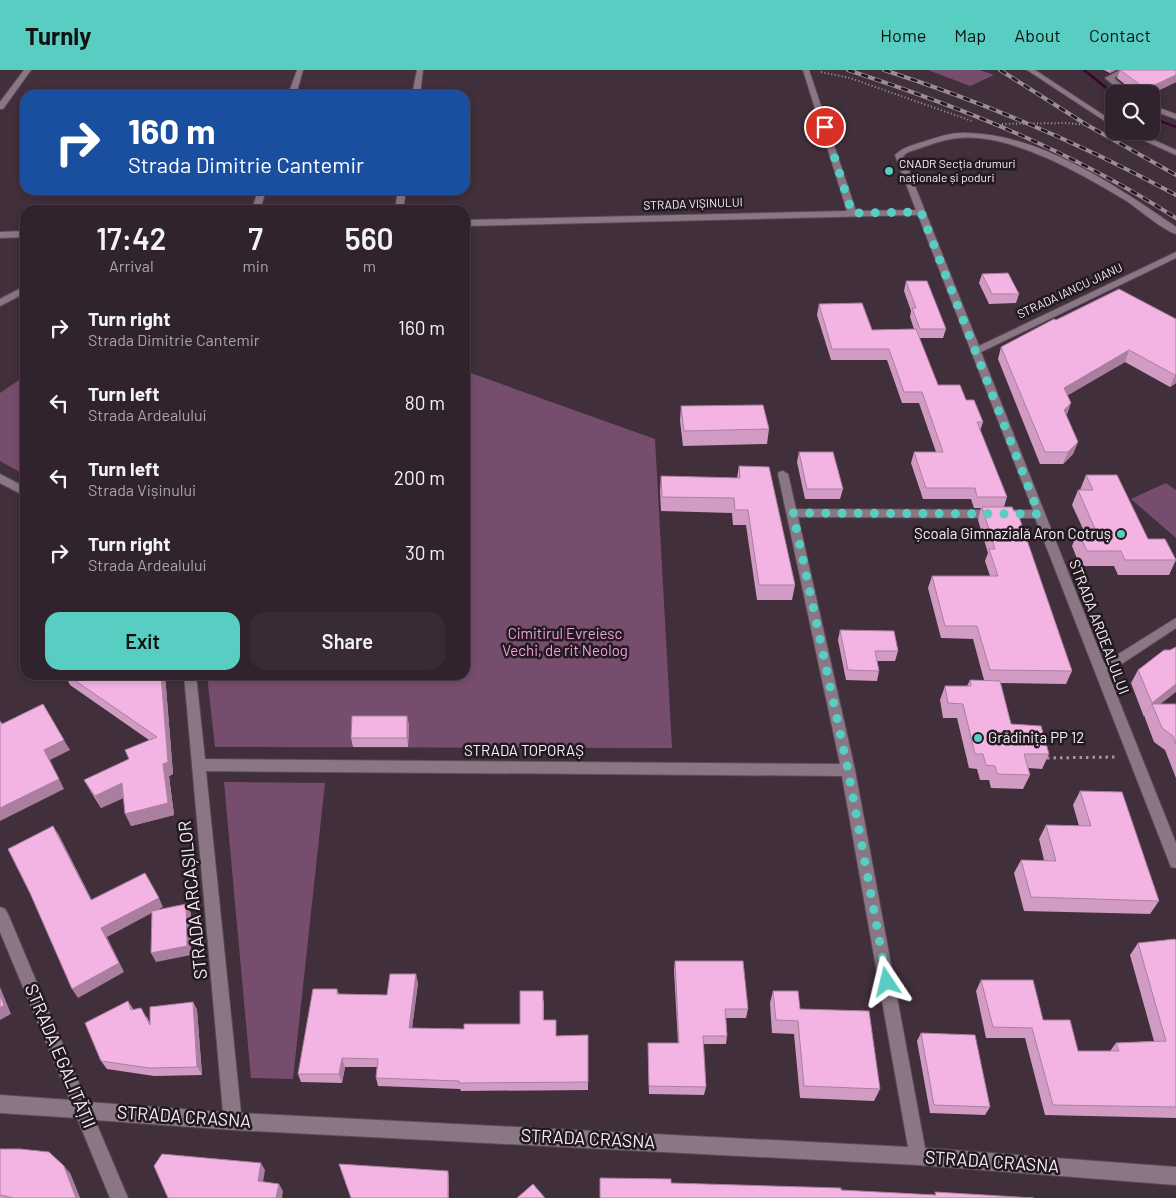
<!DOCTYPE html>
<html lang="en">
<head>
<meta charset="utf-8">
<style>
	:root { --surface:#31232d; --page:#392b35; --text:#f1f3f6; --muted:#a8a4aa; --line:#4c4049; --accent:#57cec1 }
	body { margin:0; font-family:Barlow,sans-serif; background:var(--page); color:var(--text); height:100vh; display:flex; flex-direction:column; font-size:19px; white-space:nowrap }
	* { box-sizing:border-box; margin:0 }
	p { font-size:16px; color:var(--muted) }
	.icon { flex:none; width:28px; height:28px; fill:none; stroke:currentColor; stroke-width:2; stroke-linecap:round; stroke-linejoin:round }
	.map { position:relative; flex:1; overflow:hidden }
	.sheet { position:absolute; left:20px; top:135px; width:450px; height:475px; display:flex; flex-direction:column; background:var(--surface); border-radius:15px; box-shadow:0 2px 8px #0003,0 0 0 1px var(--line) }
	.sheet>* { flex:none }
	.top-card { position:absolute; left:20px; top:20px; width:450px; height:105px; border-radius:15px; box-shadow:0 2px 8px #0003,0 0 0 1px var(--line); background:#1a4fa0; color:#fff; overflow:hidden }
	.fabs { position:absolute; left:1105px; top:15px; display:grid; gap:10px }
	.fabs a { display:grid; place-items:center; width:55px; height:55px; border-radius:10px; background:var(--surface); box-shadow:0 2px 8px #0003,0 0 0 1px var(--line); font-size:25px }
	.pin { position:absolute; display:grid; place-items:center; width:42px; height:42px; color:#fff; margin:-21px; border:2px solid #fff; border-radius:50%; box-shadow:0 1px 5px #0007 }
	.me { position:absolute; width:55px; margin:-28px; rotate:350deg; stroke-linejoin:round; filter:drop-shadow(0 0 4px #0008) }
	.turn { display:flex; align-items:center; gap:18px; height:105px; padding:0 25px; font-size:22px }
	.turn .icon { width:65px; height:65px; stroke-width:2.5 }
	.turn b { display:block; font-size:35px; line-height:42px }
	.eta { display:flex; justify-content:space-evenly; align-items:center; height:85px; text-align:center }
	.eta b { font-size:30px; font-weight:600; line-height:35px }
	.action { display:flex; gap:10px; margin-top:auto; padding:10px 25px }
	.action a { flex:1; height:58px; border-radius:15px; background:var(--accent); color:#111; font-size:20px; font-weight:600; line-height:58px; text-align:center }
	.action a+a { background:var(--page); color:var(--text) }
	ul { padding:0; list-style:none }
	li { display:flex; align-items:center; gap:15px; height:75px; padding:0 25px }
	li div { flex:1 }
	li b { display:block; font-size:19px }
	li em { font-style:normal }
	header { display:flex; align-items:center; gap:30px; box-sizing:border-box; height:70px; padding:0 25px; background:var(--accent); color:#111 }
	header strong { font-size:24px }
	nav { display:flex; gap:28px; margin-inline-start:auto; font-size:18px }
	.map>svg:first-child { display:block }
	.green { fill:#774d6d }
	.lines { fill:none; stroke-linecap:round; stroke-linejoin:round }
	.stream { fill:#37052f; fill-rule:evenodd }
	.minor-casing { stroke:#5a4b56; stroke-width:2 }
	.tertiary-casing { stroke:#5a4b56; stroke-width:2 }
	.path-far1 { stroke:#a697a2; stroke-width:2; stroke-dasharray:1 2.5; stroke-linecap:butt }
	.path { stroke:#a697a2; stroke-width:3; stroke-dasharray:2.5 4; stroke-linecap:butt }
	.minor { fill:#8b7685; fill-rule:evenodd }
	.tertiary { fill:#8b7685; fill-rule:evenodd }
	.rail-casing { stroke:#9b8c97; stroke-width:4 }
	.rail { stroke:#221a20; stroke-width:2.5; stroke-dasharray:7; stroke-linecap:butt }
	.wall { fill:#d19bc3 }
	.shaded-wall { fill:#aa7e9f }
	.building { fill:#f3b4e3; stroke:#aa7e9f }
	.route { stroke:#57cec1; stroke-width:9; stroke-dasharray:0 16.2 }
	.poi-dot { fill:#57cec1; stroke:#221a20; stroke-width:2 }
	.labels { text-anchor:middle; stroke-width:5; stroke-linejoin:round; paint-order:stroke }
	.far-poi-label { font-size:12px; fill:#faeef7; stroke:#221a20; text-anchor:start }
	.far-street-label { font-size:12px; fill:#faeef7; stroke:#221a20 }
	.poi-label { font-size:15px; fill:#faeef7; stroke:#221a20; text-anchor:end }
	.street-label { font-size:15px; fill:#faeef7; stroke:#221a20 }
	.park-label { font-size:15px; fill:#f19fdd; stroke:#221a20 }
	.near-street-label { font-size:18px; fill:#faeef7; stroke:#221a20 }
</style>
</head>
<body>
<header>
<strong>Turnly</strong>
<nav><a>Home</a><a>Map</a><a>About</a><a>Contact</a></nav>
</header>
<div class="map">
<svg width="1176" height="1128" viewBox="0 0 1176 1128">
	<rect width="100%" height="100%" fill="#412f3c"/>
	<path class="green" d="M928,0H980L994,5L970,16Z
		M465,301L655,369L672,678L215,677L207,605H465Z
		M25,306V405L0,391V323Z
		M1166,413L1176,420V468L1131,429Z
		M224,712L325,713L293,1009L251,1008Z"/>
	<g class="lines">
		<path class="stream" d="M1082,0H1086L1116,24L1113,25Z
			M1151,46L1176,56V58L1151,49Z"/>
		<defs>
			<path id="minor" d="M24,0H31L3,39H0V32Z
				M297,0H303L296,25H288Z
				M417,0H423L420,25H412Z
				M803,0H809L856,141L916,140L895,85C904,76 917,74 929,70C941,66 954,62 967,63C1040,64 1118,117 1176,157V164C1161,159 1139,139 1125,130C1082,104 1011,63 959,68C942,69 925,77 908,82L903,86L979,276L1176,182V188L981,282L1104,593L1176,548V558L1108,603L1176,773V798L1171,797L1169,792L1035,448L798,447L855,700L925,1078L1176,1097V1115L918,1095L233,1060L95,1050L128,1128H110L77,1048L0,1043V1025L70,1030L0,862V837L5,839L8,844L87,1032L223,1042L184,605H196L205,689L840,694L778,404L779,402L783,401L788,404L796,439L1033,440L918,145L465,156V150L847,141ZM206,701L842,706L908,1077L241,1043Z
				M1120,0H1129L1114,8L1132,24H1124L1105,8Z
				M1151,35L1176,44V49L1151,40Z
				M258,120H266L260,140H252Z
				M398,120H406L403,140H395Z
				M25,161V167L0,168V162Z
				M25,216V223L0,236V229Z
				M0,404L25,417V426L0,413Z"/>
			<path id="tertiary" d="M1027,0H1035L1114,52V57Z
				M1123,61H1134L1176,80V85Z"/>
		</defs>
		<use href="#minor" class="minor-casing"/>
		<use href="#tertiary" class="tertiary-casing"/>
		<path class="path-far1" d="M821,2L850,8L972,51
			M1002,54L1066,53L1088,55"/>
		<path class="path" d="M1047,688L1115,687"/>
		<use href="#minor" class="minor"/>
		<use href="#tertiary" class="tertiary"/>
		<defs>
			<path id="rail" d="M848,0C966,39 1071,81 1176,148
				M884,0C986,33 1082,74 1176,125
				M1000,0L1087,55L1176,105"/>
		</defs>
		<use href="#rail" class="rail-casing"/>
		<use href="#rail" class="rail"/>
	</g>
	<path class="wall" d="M1104,0H1116L1110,3Z
		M1120,0L1176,12L1151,24H1137L1117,8Z
		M982,204L1019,224L1016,233L989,234L979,213Z
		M906,211L946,259L943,268H919L938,315L966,330L983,352L980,361L1007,427L1004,437L1072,601L1066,614L1000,613L1011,654L1049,684L1042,699L1028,698L1030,705L1023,719L991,718L989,710H980L977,699L969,698L957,648H943L940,630L945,616H967L970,610H984L973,569L941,568L928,518L932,506H990L985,491L988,483L978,450L981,438H974L971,429H923L911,393L914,382H936L919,333H902L887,290H831L817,245L819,234L872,260L914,259L910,247L911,241L904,221Z
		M1176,249V313L1170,317L1125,292L1067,325L1066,345L1078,372L1073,384L1063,394H1040L998,289L1001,277L1056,250Z
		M681,336L769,359L767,374L683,376L680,351Z
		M799,382L843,419L840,429H805L797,392Z
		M739,396L795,515L792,530H757L746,455H733L732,443L661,441L660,421L661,406L737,408Z
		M1086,405L1148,469L1176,490L1169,505H1118L1114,496H1080L1072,476L1078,461H1084L1072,435L1078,420H1080Z
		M840,560L898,581L895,591H877L879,601L877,611L846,610L838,570Z
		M1138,600L1161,634H1176V708L1165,680L1154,672L1145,648V646L1144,647L1131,613Z
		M65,605H165L173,704L169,706L174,745L131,756L123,728L101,738L91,722L84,710L129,689L149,670L70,615Z
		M407,646L409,656L408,677H353L351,668Z
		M1080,721L1159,831L1150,844L1024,841L1014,803L1021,790H1044L1039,769L1046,755L1079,756L1073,735Z
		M1176,871V1048L1045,1045L1025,968H986L976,921L981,910L1043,950L1078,981H1110L1116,973L1154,971L1130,885L1138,873Z
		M675,891L748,939L746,948H726L727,966L726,974H703L706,1017L704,1025L649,1024L648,981V973H678L674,900Z
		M418,913L412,958L464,959L520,954L544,930V950L556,966L588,965V1020L461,1021L460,1019L378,1016L376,1008L377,997H345L342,1013L301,1012L298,1004L337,919L339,924L387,925Z
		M773,921L800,939L880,1019L874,1031L800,1028L794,964L772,963L770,933Z
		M128,931L133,939L147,947L150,953L193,932L197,940L202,1005L154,1006L107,999L101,991Z
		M921,963L990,1037L985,1045L930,1043L917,971Z
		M0,1079L70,1103L80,1128H0Z"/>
	<path class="shaded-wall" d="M1111,0H1116L1110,3Z
		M1176,5V12L1151,24H1144L1146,19Z
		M1129,280L1125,292L1060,330L1064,318Z
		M1176,304V313L1170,317L1175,305Z
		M1071,333L1067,345L1064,340Z
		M1078,372L1073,384L1063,394L1068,382Z
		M161,605H165L173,704L169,706L174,745L131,756L125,744L163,694Z
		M1176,614V622L1154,639L1152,634L1144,647L1152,633Z
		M407,646L409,656L408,677L407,668Z
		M64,670L70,680L50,690L64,719L0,751V738L44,680Z
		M122,713L128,726L101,738L95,726Z
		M53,756L59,765L97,840L91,830Z
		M159,828L163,837L107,867L124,902L78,928L72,919L101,858Z
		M186,834L191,843V885L156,892L151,883Z
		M416,904L418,913L411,966L409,958Z
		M0,917L11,944L0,950Z
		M193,932L197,940L202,1005L197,997Z
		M342,988L345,997L342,1013L339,1004Z
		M261,1093L265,1100L262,1118L258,1111Z
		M64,1096L70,1103L80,1128H76Z
		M448,1101L449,1108V1128H448Z
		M279,1114L283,1121L282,1128H276Z"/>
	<path class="building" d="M1120,0H1176V5L1146,19Z
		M1008,203L1019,224H992L982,204Z
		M906,211H927L946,259H920L912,238H916Z
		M1119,219L1176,249V304L1175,305L1129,280L1064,318L1071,333L1064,340L1078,372L1068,382H1045L1001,277L1054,249L1056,250Z
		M862,233L872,260L916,259L938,315H960L966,330H974L983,352H977L1007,427H977L975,418H926L914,382H943L922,322H904L889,279H832L819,234Z
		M763,335L769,359L684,361L681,336Z
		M799,382H833L843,419H807Z
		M739,396L769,397L795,515H759L748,440H735L734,428L662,427L661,406L740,408Z
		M1086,405H1117L1148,469H1165L1176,490H1125L1121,481H1087L1078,461H1096L1078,420H1093Z
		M982,437H1012L1014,441H1017L1072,601L990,600L977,556H945L932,506H998L989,479H995Z
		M840,560L894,561L898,581H875L879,601L848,600Z
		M1176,577V614L1152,633L1138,600L1164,580H1170Z
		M67,605H161L168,692L163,694L168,733L125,744L122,713L95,726L84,710L129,689L125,680L157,667Z
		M970,610L1000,611L1011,654L1041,656L1049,684H1024L1030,705L997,704L995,696L986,695L983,684H975L963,634L948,633L945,616H971Z
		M43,634L64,670L44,680L59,709L0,738V651L2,654Z
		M1152,634H1176V674L1173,666L1162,658Z
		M352,646H407V668H351Z
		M1080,721L1122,722L1159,831L1031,827L1021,790L1056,791L1046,755L1091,756Z
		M53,756L91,830L145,803L159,828L101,858L119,893L72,919L30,823L8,779Z
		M186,834L187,876L151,883L152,841Z
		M1175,869L1176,871V1037L1053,1035L1032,958L993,957L981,910H1033L1043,950H1070L1078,981H1119L1116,973L1166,971L1138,873Z
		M675,891H743L748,939H725L727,966H703L706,1017L649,1016L648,973H679Z
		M390,904H416L409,958L464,959V954H520V921H543V950H556V966L588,965V1012L459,1013V1011L376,1008L378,989L342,988L339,1004H298L313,919H337V924L387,925Z
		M773,921H798L800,939L869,941L880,1019L804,1016L798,951L776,950Z
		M0,925L4,935L0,938Z
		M128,931L131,940L141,938L150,955V937L193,932L197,997L149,998L101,991L85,953Z
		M921,963L975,965L990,1037L934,1035Z
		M0,1079H20L49,1082L64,1096L76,1128H14L0,1125Z
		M162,1084L261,1093L258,1111L279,1114L276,1128H168L154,1096Z
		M339,1094L448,1101V1128H351Z
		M600,1108L671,1109V1113L841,1118V1120L936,1125L935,1122L1034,1128H600Z
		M533,1114L545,1128H517Z"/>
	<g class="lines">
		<path class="route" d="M825,57L852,143L921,142L1039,444L793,443L848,700L887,912"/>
	</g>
	<g class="poi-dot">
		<circle cx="889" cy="101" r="5"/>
		<circle cx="1121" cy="464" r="5"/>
		<circle cx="978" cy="668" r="5"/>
	</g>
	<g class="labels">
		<g class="far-poi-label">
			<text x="899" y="98">CNADR Secția drumuri<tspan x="899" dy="14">naționale și poduri</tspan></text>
		</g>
		<g class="far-street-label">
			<text transform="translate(693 134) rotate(-2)" y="4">STRADA VIȘINULUI</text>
			<text transform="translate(1070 221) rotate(-25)" y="4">STRADA IANCU JIANU</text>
		</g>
		<g class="poi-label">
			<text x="1111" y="469">Școala Gimnazială Aron Cotruș</text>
			<text x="988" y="673" text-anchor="start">Grădinița PP 12</text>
		</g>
		<g class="street-label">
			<text transform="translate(1099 557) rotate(69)" y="5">STRADA ARDEALULUI</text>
			<text x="524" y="686">STRADA TOPORAȘ</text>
		</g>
		<g class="park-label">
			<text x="565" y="569">Cimitirul Evreiesc<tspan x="565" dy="17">Vechi, de rit Neolog</tspan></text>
		</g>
		<g class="near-street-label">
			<text transform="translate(193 830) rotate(-96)" y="6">STRADA ARCAȘILOR</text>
			<text transform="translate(60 986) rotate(67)" y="6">STRADA EGALITĂȚII</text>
			<text transform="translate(184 1047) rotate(4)" y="6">STRADA CRASNA</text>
			<text transform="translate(588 1069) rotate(3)" y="6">STRADA CRASNA</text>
			<text transform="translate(992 1092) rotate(4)" y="6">STRADA CRASNA</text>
		</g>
	</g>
</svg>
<div class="fabs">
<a><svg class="icon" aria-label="search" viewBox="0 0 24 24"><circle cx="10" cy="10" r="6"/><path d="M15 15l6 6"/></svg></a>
</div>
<div class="pin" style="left:825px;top:57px;background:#d93025"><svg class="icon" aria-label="arrive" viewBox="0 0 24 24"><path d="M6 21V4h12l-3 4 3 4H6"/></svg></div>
<svg class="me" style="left:887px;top:912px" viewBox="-20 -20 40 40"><path d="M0-17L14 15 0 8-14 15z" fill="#57cec1" stroke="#fff" stroke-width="4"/></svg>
<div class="top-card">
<div class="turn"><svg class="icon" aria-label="right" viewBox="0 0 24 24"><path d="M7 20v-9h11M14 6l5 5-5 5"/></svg><div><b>160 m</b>Strada Dimitrie Cantemir</div></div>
</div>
<section class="sheet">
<div class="eta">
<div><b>17:42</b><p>Arrival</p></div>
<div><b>7</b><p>min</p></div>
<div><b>560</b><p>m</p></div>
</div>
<ul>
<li><svg class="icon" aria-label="right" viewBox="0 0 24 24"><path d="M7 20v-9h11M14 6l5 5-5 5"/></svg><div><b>Turn right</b><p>Strada Dimitrie Cantemir</p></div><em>160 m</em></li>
<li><svg class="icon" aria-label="left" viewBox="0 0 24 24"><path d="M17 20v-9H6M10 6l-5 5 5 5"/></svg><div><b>Turn left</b><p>Strada Ardealului</p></div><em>80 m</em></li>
<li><svg class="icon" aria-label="left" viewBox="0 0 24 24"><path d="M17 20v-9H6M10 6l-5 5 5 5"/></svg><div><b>Turn left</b><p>Strada Vișinului</p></div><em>200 m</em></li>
<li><svg class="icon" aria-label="right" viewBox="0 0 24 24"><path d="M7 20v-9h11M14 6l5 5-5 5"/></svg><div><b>Turn right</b><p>Strada Ardealului</p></div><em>30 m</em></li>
</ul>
<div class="action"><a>Exit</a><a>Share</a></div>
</section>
</div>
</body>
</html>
